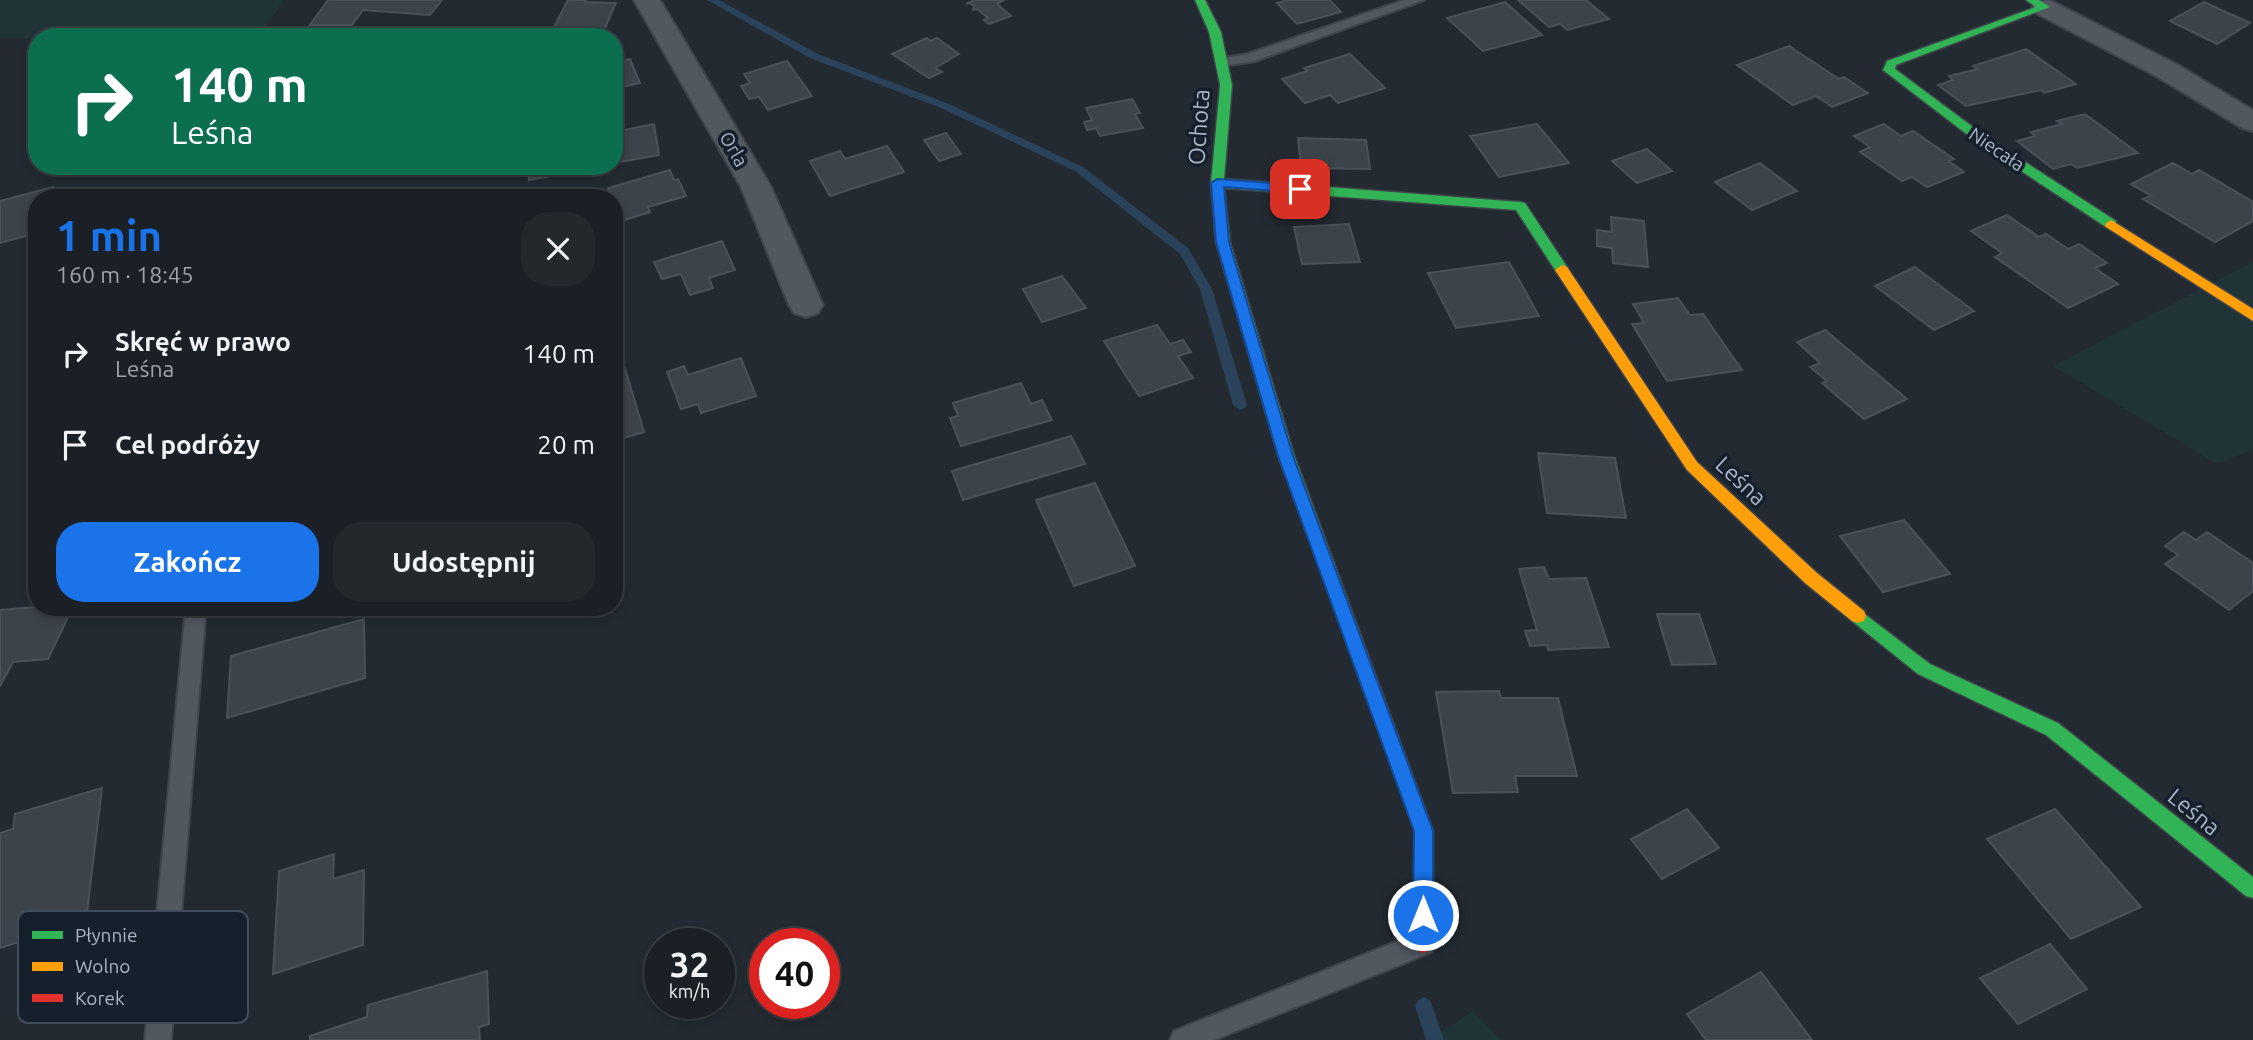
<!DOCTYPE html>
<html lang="pl">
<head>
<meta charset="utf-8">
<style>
	:root { --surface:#1a2025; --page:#23282d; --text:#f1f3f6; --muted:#9fa3a7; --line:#383e42; --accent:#1a73e8 }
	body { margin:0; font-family:Ubuntu,sans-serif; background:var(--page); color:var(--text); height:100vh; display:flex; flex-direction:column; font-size:26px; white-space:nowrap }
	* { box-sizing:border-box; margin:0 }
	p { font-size:23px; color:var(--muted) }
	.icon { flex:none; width:38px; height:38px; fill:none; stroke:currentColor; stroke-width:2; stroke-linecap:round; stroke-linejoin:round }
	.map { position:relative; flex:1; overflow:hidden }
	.details { position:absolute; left:28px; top:189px; width:595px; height:427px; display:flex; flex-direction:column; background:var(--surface); border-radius:28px; box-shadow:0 4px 10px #0003,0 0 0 2px var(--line) }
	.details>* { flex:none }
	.banner { position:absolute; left:28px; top:28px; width:595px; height:147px; border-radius:28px; box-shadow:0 4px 10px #0003,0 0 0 2px var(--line); background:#0b6e4f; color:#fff; overflow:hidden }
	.speed { position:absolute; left:644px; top:928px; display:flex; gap:14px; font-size:35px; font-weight:700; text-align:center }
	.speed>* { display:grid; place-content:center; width:91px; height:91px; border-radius:50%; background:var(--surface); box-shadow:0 4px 10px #0003,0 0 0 2px var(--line); line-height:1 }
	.speed small { font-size:18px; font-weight:400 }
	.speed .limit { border:10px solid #d22; background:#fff; color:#111 }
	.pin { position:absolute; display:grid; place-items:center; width:60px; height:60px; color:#fff; margin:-30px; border-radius:14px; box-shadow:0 4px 10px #0006 }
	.me { position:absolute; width:77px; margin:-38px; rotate:0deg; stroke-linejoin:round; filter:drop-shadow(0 0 5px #0008) }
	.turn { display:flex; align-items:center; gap:24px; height:147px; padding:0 28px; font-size:32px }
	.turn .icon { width:91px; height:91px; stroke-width:2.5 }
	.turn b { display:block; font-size:49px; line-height:60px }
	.round { display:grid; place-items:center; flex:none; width:74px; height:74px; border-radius:28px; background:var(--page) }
	.head { display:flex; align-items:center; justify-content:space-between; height:119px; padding:0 28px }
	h1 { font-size:42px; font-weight:700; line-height:52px; color:var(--accent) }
	.primary-button { display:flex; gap:14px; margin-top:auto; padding:14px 28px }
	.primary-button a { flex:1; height:80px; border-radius:28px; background:var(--accent); color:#fff; font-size:28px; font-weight:700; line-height:80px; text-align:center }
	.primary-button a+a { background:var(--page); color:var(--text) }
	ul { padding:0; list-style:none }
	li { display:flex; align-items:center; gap:21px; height:91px; padding:0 28px }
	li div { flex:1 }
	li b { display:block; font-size:26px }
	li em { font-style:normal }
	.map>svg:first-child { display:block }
	.green { fill:#203438 }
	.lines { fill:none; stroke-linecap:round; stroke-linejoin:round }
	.stream { fill:#2b425b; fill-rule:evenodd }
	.building { fill:#3d434a; stroke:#4a515a; stroke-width:2 }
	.lane-casing { stroke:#3f444a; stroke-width:4 }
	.street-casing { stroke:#3f444a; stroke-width:4 }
	.fast-casing { stroke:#3f444a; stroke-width:3 }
	.slow-casing { stroke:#3f444a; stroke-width:3 }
	.jam-casing { stroke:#3f444a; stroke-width:3 }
	.lane { fill:#525860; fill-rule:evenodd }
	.street { fill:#525860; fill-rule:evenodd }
	.fast { fill:#30b455; fill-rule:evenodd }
	.slow { fill:#ff9f0a; fill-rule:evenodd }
	.jam { fill:#e5322d; fill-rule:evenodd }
	.route { fill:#1a73e8; stroke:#114b97; stroke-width:2 }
	.labels { text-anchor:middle; stroke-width:7; stroke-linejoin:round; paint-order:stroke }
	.far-street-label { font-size:19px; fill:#aab5c5; stroke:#16202c }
	.street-label { font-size:23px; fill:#aab5c5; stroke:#16202c }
	.key { fill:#16202c; stroke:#424d5a; stroke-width:2 }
	.key-label { font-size:19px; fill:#aab5c5 }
</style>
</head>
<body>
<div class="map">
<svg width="2253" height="1040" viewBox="0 0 2253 1040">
	<rect width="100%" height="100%" fill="#232a31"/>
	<path class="green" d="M0,0H284L259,37H37V39L0,38Z
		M2253,262V449L2217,464L2053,366Z
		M1473,1011L1501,1040H1430Z"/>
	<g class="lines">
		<path class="stream" d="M707,0H719L818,54L949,104L1083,167L1188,248L1212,289L1247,405L1245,408L1240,410L1233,405L1200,289L1180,254L1075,171L941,108L810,58Z
			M1424,997L1430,1000L1444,1040H1426L1415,1006L1418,1000Z"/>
	</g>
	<path class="building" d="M328,0H442L430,15L363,10L352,25H310Z
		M568,0H586L585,2L616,3L604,30L553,29Z
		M975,0H1004L997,4L1011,16L989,24L984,20L988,18L977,9L973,10L974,6L970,3L966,4Z
		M1288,0H1330L1341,12L1297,24L1277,3Z
		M1518,0H1586L1609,19L1567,30L1560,24L1549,27Z
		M1505,2L1542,35L1483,51L1447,18Z
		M2204,2L2250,23L2217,44L2170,21Z
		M927,38L931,41L937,38L959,54L935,68L942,72L929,78L892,54Z
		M1789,46L1839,79L1844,77L1868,93L1832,107L1816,96L1793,105L1737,65Z
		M2026,49L2076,84L2044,93L2041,90L1966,106L1938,85L1953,80L1949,76L1978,69L1973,66Z
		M1350,54L1385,88L1338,103L1330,95L1305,103L1282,79L1307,71L1304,68Z
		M630,59L640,83L614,89V63Z
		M787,61L812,96L768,110L759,97L749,99L741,86L750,83L744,74Z
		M1132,99L1140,113L1135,114L1143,128L1100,136L1096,128L1087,130L1084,122L1092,120L1086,108Z
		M2085,114L2138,153L2077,168L2071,164L2053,169L2017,141L2035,136L2031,132L2062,124L2057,121Z
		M654,124L659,155L614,163V132Z
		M1537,124L1569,163L1499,177L1470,136Z
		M1884,124L1901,136L1913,131L1954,159L1949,161L1964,172L1927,187L1912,177L1902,181L1860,152L1870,147L1854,136Z
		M946,133L961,154L939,161L924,140Z
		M1298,138L1366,140L1370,169L1301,168Z
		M887,146L904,172L830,196L810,161L840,151L845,159Z
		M1647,149L1672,171L1637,183L1612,161Z
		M1760,163L1797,191L1752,210L1715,182Z
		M2173,163L2192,174L2199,170L2253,202V221L2215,242L2143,199L2151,196L2131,184Z
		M528,166H560L561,174L529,180Z
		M670,170L674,180L678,179L686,196L648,207L650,212L621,221L614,198L608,188Z
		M53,187V198H37V233L0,243V201Z
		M2007,215L2039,237L2046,234L2068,249L2079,244L2107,263L2095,268L2118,284L2068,308L1995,257L2002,253L1971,231Z
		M1611,217L1644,221L1648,267L1613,263L1612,248L1597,246V230L1612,232Z
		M1349,224L1360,262L1302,264L1294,227Z
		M722,241L735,270L709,278L713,288L690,295L681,274L662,279L654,262Z
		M1509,262L1539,316L1456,328L1428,273Z
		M1915,267L1974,311L1934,330L1875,286Z
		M1062,276L1086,308L1042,322L1023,289Z
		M1678,298L1690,315L1703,314L1742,370L1667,381L1632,324L1644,323L1633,304Z
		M1157,325L1170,344L1183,340L1191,352L1178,356L1193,378L1139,396L1104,341Z
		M1825,330L1907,399L1864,419L1822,383L1827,381L1810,367L1820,363L1797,342Z
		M621,355L644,432L614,441V356Z
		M741,358L756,396L701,413L698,404L681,409L667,372L684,366L688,375Z
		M1021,383L1031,404L1042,400L1052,420L961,446L950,418L958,416L953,403Z
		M1071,436L1085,464L963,500L952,471Z
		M1538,453L1615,458L1626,518L1547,513Z
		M1095,483L1135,566L1074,586L1036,500Z
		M1904,520L1950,574L1883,592L1840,536Z
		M2184,532L2196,540L2207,532L2253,563V591L2229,610L2165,564L2178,555L2165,546Z
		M1544,567L1549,579L1586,578L1609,647L1548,650L1547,645L1530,646L1525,631L1537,630L1519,569Z
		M37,607H73L48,659L13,662L0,686V610Z
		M1657,614H1699L1716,664L1672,665Z
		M364,619L365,678L227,718L231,656Z
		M1499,691L1501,698H1558L1577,776H1515L1518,792L1453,793L1436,692Z
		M102,788L86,921L0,948V833L13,829L15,814Z
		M1687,809L1719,848L1662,879L1631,839Z
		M2055,809L2141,907L2071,939L1987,839Z
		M334,854L333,879L364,870L363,945L273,974L279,871Z
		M2050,944L2087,989L2018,1024L1980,978Z
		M487,971L489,1024L479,1027L480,1040H310V1036L367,1017L368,1005Z
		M1761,972L1812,1040H1706L1687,1014Z"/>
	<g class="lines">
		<defs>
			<path id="lane" d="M1404,0H1424L1255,61L1223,66L1216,62L1223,58L1248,54Z
				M186,607H206L171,1040H145Z
				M1423,931L1432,934L1435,943L1432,952L1214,1040H1170L1174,1031Z"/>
			<path id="street" d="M634,0H660L771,187L823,305L818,313L806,317L794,313L789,305L741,187Z
				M2049,0L2176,64L2253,110V131L2242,128L2156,76L2036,13L2032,7L2036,1Z"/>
			<path id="fast" d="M1195,0H1205L1221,32L1232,85L1224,179L1520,202L1525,203L1569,270L1562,275L1557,273L1516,210L1224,188L1230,242L1294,455L1362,639L1360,644L1354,646L1348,644L1346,639L1278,455L1216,242L1211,183L1220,85L1209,32Z
				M2026,0H2039L2050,7L1896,65L1895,69L1985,136L2116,221V227H2106L1977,142L1883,70L1887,61L2036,7Z
				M1858,609L1930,664L2058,723L2253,877V898L2246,896L2046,735L1918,674L1852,621L1850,616L1852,611Z"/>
			<path id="slow" d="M2111,220L2253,309V321L2106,227L2105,224Z
				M1562,265L1567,267L1697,462L1817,573L1864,611L1866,616L1864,621L1858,623L1852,621L1805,583L1687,470L1555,270Z"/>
			<path id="jam" d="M1354,632L1360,634L1362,639L1433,831V943L1430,950L1423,953L1416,950L1413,943L1415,831L1346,639L1348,634Z"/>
		</defs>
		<use href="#lane" class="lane-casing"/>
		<use href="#street" class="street-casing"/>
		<use href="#fast" class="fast-casing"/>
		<use href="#slow" class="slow-casing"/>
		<use href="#jam" class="jam-casing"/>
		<use href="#lane" class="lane"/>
		<use href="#street" class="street"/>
		<use href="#fast" class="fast"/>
		<use href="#slow" class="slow"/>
		<use href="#jam" class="jam"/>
	</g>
	<path class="route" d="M1217,179L1300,185L1306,189L1300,193L1224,187L1229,242L1293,456L1433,831V915L1430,922L1423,925L1416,922L1413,915L1414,831L1278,456L1216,242L1211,183Z"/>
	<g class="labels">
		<g class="far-street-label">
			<text transform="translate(734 149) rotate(60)" y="7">Orla</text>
			<text transform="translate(1997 149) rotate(34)" y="7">Niecała</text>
		</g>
		<g class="street-label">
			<text transform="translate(1199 127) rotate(-86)" y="8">Ochota</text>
			<text transform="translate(1741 481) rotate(43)" y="8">Leśna</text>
			<text transform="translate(2194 812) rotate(39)" y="8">Leśna</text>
		</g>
	</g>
	<rect x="18" y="911" width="230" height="112" rx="10" class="key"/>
	<rect x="32" y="931" width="31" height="8" fill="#30b455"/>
	<rect x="32" y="962" width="31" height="9" fill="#ff9f0a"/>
	<rect x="32" y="994" width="31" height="8" fill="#e5322d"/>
	<g class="key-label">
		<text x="75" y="942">Płynnie</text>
		<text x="75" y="973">Wolno</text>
		<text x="75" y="1005">Korek</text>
	</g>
</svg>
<div class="speed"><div>32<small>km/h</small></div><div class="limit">40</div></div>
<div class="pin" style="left:1300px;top:189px;background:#d93025"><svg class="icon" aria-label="arrive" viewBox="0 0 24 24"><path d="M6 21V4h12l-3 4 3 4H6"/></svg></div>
<svg class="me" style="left:1423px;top:915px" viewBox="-20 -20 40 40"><circle r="17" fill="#1a73e8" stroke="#fff" stroke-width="3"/><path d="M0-11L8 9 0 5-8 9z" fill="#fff"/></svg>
<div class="banner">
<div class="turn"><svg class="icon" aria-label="right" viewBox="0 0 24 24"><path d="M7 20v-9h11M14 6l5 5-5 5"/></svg><div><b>140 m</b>Leśna</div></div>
</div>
<section class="details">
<div class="head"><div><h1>1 min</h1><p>160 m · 18:45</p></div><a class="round"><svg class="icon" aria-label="close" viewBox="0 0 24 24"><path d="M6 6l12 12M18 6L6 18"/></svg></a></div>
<ul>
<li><svg class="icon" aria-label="right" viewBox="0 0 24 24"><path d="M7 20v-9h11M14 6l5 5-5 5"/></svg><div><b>Skręć w prawo</b><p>Leśna</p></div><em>140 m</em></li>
<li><svg class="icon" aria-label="arrive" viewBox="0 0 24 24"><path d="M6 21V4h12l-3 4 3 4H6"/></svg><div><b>Cel podróży</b></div><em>20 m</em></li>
</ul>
<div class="primary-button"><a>Zakończ</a><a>Udostępnij</a></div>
</section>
</div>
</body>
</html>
